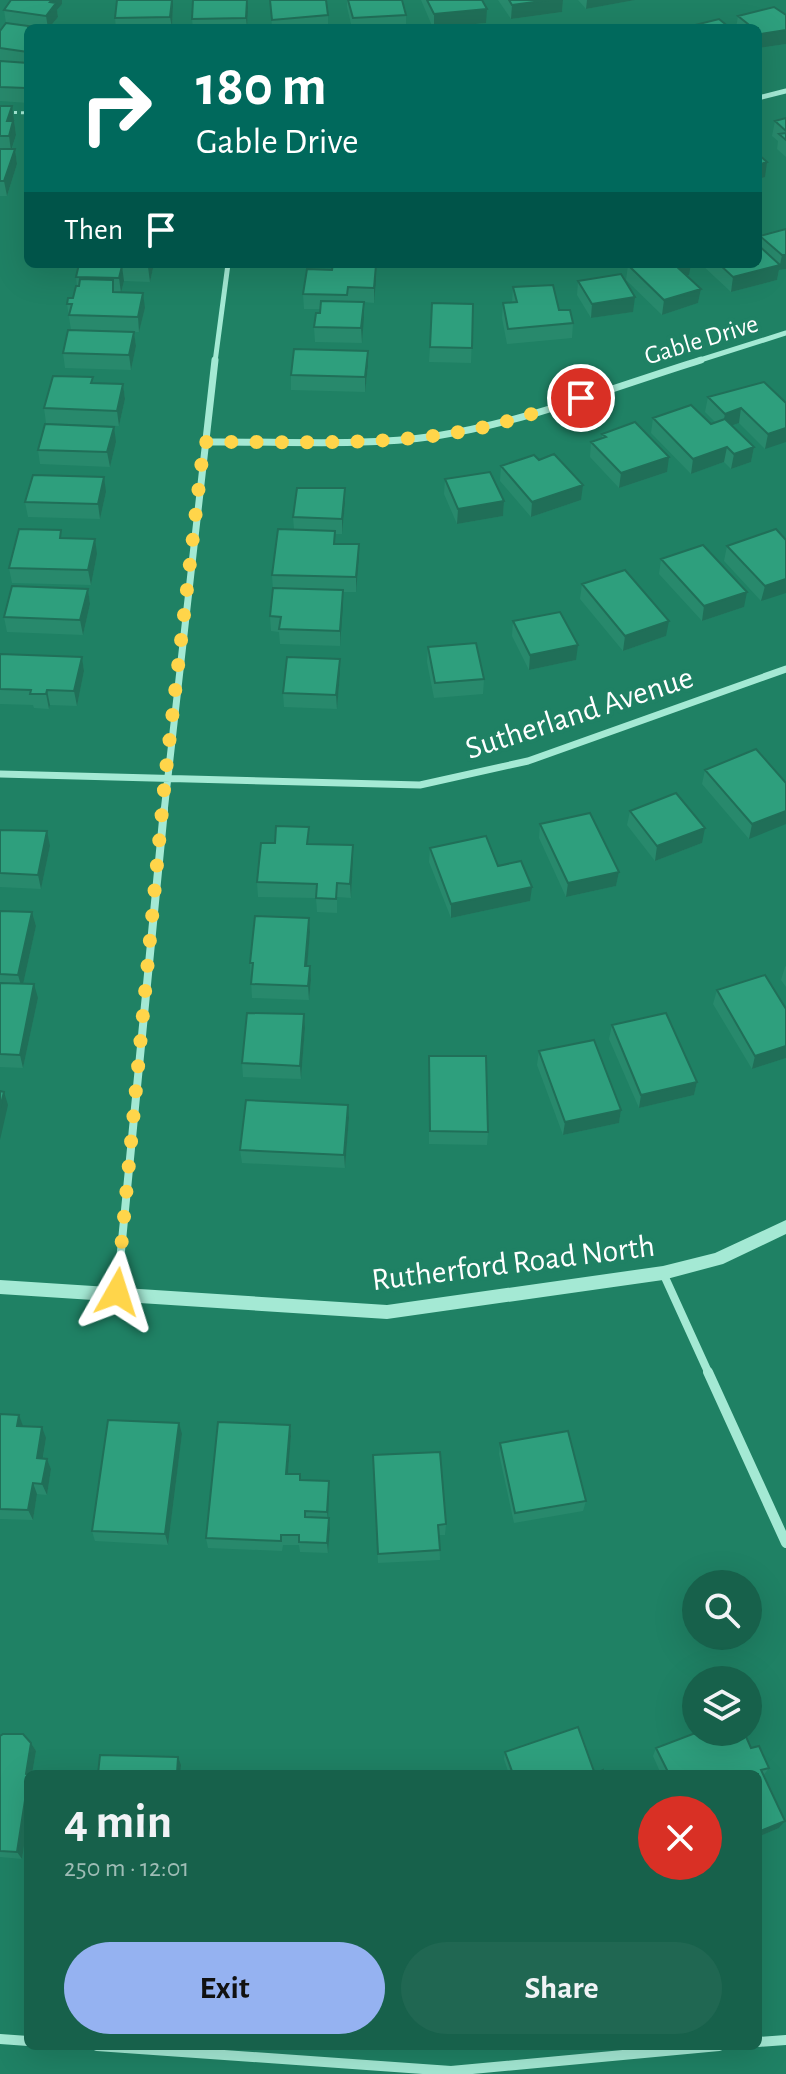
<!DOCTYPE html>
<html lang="en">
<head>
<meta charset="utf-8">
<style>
	:root { --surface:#17614b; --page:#206752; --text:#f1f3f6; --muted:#9ebcb5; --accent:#95b2f1 }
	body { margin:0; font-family:"Alegreya Sans",sans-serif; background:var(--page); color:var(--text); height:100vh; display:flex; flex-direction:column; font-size:30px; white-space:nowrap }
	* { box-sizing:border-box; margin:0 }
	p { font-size:26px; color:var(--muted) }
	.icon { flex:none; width:44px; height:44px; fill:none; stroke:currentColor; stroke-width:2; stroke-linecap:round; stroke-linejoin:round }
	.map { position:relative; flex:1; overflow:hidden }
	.drawer { position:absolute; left:24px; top:1770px; width:738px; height:280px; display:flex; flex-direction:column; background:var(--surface); border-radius:12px; box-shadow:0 8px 32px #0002 }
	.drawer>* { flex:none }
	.guide { position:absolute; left:24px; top:24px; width:738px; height:244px; border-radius:12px; box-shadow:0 8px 32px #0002; background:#00695c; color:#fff; overflow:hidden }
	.buttons { position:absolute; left:682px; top:1570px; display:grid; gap:16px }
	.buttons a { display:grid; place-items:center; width:80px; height:80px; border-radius:50%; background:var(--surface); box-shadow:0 8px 32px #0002; font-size:40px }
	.pin { position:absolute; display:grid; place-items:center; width:68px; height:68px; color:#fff; margin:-34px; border:4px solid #fff; border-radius:50%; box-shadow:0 2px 8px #0007 }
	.me { position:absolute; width:88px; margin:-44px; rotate:6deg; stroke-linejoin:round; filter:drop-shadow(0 0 6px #0008) }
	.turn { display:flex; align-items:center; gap:28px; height:168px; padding:0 40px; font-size:36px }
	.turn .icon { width:104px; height:104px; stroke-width:2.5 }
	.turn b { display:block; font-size:56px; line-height:68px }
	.then { display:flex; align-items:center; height:76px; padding:0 40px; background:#0003; gap:16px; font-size:30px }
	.round { display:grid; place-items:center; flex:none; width:84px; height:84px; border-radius:42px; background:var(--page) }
	.summary { display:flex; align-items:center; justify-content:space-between; height:136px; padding:0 40px }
	h1 { font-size:48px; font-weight:600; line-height:60px }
	.primary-button { display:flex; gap:16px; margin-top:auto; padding:16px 40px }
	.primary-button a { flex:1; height:92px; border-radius:48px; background:var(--accent); color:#111; font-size:32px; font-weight:600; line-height:92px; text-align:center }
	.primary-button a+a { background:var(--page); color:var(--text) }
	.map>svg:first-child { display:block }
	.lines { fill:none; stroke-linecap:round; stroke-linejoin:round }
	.path { stroke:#a4e9d4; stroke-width:3; stroke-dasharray:3 4; stroke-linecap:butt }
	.minor-far3 { stroke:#a4e9d4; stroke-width:5 }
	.minor-far2 { stroke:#a4e9d4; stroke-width:7 }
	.minor-far1 { stroke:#a4e9d4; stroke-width:8 }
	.minor { stroke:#a4e9d4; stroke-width:10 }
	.tertiary { fill:#a4e9d4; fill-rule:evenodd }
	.wall { fill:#28896c }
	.shaded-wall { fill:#206f58 }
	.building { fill:#2e9f7d; stroke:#206f58; stroke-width:2 }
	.route { stroke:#ffd54a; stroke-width:14; stroke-dasharray:0 25.2 }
	.labels { text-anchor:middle; stroke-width:8; stroke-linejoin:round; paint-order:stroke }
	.far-street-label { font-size:26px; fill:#fff; stroke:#1f8164 }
	.street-label { font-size:32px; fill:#fff; stroke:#1f8164 }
</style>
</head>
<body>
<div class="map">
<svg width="786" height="2074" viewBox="0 0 786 2074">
	<rect width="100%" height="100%" fill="#1f8164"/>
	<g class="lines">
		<path class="path" d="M0,112L28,113"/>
		<path class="minor-far3" d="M758,98L786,91
			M215,362L228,264
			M694,362L786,333"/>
		<path class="minor-far2" d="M204,442C280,441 361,447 436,436C526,422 614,387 701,360
			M0,774L420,785L528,761L786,669
			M164,812L215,360"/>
		<path class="minor-far1" d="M663,1273L709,1374
			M117,1292L164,810"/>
		<path class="minor" d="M708,1372L786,1543
			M0,2039L28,2041
			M758,2042L786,2040
			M97,2046L451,2071L719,2046"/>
		<path class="tertiary" d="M786,1220V1234L723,1264L663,1280L387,1319L0,1294V1280L387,1305L663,1266L715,1253Z"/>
	</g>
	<path class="wall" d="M11,0H62V4L57,10L58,17L49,28H28V103L0,101V31L6,23L4,10Z
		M193,0H248L247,28H193L192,19Z
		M270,0L328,15V28H272Z
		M347,0H402L406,15V28H352L347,7Z
		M421,0H482L486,23L433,28Z
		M498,0H563L562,12L511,19Z
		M578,0H635L586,9Z
		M173,6L172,28H116L115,18Z
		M786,15V44L758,48V28H736L738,16Z
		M0,106L14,120L16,135L12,149H15L17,164L7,196H0Z
		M786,118V157L777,149L778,141L772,136L775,121Z
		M786,229V269L779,270L777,280L731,292L701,264H758L760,236Z
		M79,264H154L150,282L124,281L121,293L145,308L139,332H134L136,346L131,370L65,368L63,353L71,330L67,304L73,298L77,286L76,277Z
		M376,265L374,303L364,302L362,343L315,342L314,327L320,313V309H304L303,294L332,270Z
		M628,265L689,275L687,276L701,289L698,303L662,315L626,280Z
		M578,281L633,312L591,318L577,295Z
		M513,287L559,310L573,323L572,338L507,344L502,318L503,303H512Z
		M473,304L471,363L429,362L430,347Z
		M368,366L365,392L291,390V375Z
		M94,383L123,384L125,399L119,426L46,423L44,408Z
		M708,397L786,403L765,449L739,423L731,426L754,447L751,462L731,469L724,462L691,474L651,433L653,418L711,424L715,422L705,412Z
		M602,434L667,472L619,488L590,457L591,442L602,439Z
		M116,442L110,467L40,464L38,450Z
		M501,466L581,500L531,517L500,481Z
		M445,479L504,501L503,516L457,524L444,494Z
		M106,492L100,519L28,517L25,502Z
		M345,503L342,534H335V544L359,559L356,592H343L340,646L280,644L279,632L271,631L270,616L273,590L272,575L294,529L293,517Z
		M63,538L97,554L91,585L12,583L9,568Z
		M786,540L761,601L724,561L727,546Z
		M661,559L744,607L702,621L659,574Z
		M582,584L666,636L623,651L580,599Z
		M88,589L90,604L83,635L7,632L4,617Z
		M513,621L576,660L529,670L512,636Z
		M428,647L484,679L483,694L434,698L427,662Z
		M0,654L82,657L84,671L77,706L50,705L49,709L34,708L33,705L0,704Z
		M340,674L337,709L284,707L283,693Z
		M705,770L786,783L749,839L702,784Z
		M630,811L702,843L655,861L627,825Z
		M540,824L619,872L616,886L566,897L539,838Z
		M0,830L50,846L41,889L0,887Z
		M309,844L353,859L351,898L337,897V913L317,912L316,898L258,897L257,882Z
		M430,848L498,866L530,901L451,918L429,862Z
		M0,911L32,912L36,926L23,984L38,998L23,1068L0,1067Z
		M309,918L310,932L307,966L311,980L309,1000L252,998L250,963Z
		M786,966V987L781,980L785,967Z
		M717,990L786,1009V1058L752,1069L713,1004Z
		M304,1014L305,1028L301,1079L243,1077L242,1063Z
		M612,1025L697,1082L694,1095L639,1108L609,1039Z
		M539,1051L621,1110L619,1123L563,1135L537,1065Z
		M429,1056L488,1132L487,1145L429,1144Z
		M348,1105L349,1118L345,1168L242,1163L240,1150Z
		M0,1414L46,1438L43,1459H47L51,1469L47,1495L37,1494L33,1520L0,1519Z
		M290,1425L291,1436L288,1474L300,1480L329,1481L328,1518H329L330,1529L328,1553L300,1552L299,1545H283L282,1551L208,1548L206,1538Z
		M182,1434L168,1545L95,1541L92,1531Z
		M500,1443L586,1501L583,1511L514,1523L499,1454Z
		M373,1455L446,1524L445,1535H439L440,1560L378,1563Z
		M698,1732H744L751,1748L759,1746L769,1768L763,1776L785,1821L779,1828L758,1837V1774H661L653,1756L656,1748Z
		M0,1736L31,1743L36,1751L32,1774H28V1819L22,1859L0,1857Z
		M505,1752L595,1774H604H509L504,1759Z"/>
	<path class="shaded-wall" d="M52,0H62V4L57,10L58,17L49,28H48L46,16Z
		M172,0H173V6L172,28L170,17Z
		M247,0L248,7L247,28L246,18Z
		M549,0H563L562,12L511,19L512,5Z
		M587,0H635L586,9Z
		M487,9L486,23L434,28V14Z
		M786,30V44L758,48L761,34Z
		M12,106L16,135L11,151L7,121Z
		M15,149L17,164L7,196L4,181Z
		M767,162L765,177L758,179V165Z
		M782,255H786V269L779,270Z
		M149,264H154L150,282L148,267Z
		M679,264H691L689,275L673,280L675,265Z
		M376,265V280L374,303V288Z
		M780,265L777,280L731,292L733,277Z
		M122,266L124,281L121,293L119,278Z
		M701,289L698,303L662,315L664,300Z
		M143,293L145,308L139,332L138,317Z
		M635,297L633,312L591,318L592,304Z
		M364,302V317L362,343L361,328Z
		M134,332L136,346L131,370L129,355Z
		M368,351V366L365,392V377Z
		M123,384L125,399L119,426L117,411Z
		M741,408L739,423L722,429L725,414Z
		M114,427L116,442L110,467L107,452Z
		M786,428V442L765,449L768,434Z
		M727,447L724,462L691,474L693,459Z
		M754,447L751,462L731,469L734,454Z
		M669,457L667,472L619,488L621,473Z
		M104,477L106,492L100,519L98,504Z
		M583,485L581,500L531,517L532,502Z
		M345,488V503L342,534V519Z
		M504,501L503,516L457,524L458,509Z
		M95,539L97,554L91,585L88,570Z
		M359,544V559L356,592V577Z
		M786,579V593L761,601L765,586Z
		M88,589L90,604L83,635L80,620Z
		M343,590V605L340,646V631Z
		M747,592L744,607L702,621L704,606Z
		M669,621L666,636L623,651L625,636Z
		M578,645L576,660L529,670L530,655Z
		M82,657L84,671L77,706L74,691Z
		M340,659V674L337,709L336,695Z
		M47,690L50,705L49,709L46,694Z
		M786,811V824L749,839L752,824Z
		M705,828L702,843L655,861L657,846Z
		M47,831L50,846L41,889L38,875Z
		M353,845V859L351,898L350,884Z
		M619,872L616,886L566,897L568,883Z
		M532,887L530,901L451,918V904Z
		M32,912L36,926L22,989L18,975Z
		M309,918L310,932L306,980L305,966Z
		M310,966L311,980L309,1000L308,986Z
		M34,984L38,998L23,1068L20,1055Z
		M304,1014L305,1028L301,1079L300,1066Z
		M786,1046V1058L752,1069L755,1056Z
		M697,1082L694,1095L639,1108L641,1095Z
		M4,1092L8,1105L0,1140V1108Z
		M348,1105L349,1118L345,1168L344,1155Z
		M621,1110L619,1123L563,1135L565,1122Z
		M19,1415L23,1426H17Z
		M179,1423L182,1434L168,1545L165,1534Z
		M290,1425L291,1436L287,1485L286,1474Z
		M42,1427L46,1438L41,1469L37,1458Z
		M47,1459L51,1469L47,1495L42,1484Z
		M329,1481V1492L328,1522L327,1512Z
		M33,1483L37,1494L33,1520L28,1510Z
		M329,1518L330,1529L328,1553L327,1543Z
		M31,1743L36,1751L32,1774H28V1778L26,1774Z
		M178,1757L181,1765L180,1774H177Z
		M28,1781V1819L22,1859L17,1852Z
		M785,1821L779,1828L758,1837V1832Z"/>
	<path class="building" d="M11,0H52L50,2L56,3L46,16L4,10Z
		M117,0H172L170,17L115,18Z
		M193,0H247L246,18L192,19Z
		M270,0H326L328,15L272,20Z
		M348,0H402L406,15L353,18Z
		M427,0H482L487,9L434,14Z
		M509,0H549L512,5Z
		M774,7L786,15V30L761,34L758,32V28H753L738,16Z
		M719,19L730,28H683Z
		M6,23L43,28H28V52L0,48V31Z
		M0,61L28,63V84L26,88L0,87Z
		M0,106H12L7,121H13L9,136H0Z
		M786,118V131L775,121Z
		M786,133V140L779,134Z
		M0,149H15L4,181H0Z
		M758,154L767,162L758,165Z
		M786,229V255H782L760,236Z
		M758,245L780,265L733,277L719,264H758Z
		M79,264H149L148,267L122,266L119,278L76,277Z
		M333,264L376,265L374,288L348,287L347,295L303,294L307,269L332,270Z
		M632,264H679L675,265L701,289L664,300L628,265Z
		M621,274L635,297L592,304L578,281Z
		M80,279L113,280V292L143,293L138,317L69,315L72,304H67L68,298H73L76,286H79Z
		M553,285L559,310H570L573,323L508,329L503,303L517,302L513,287Z
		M321,301L364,302L361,328L314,327L316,313H320Z
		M432,303L473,304L472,348L430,347Z
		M68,330L134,332L129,355L63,353Z
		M294,349L368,351L365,377L291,375Z
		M53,376L93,377L91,383L123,384L117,411L44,408Z
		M764,382L786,403V428L768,434L741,408L725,414L708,397Z
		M691,405L711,424L725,419L754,447L734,454L727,447L693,459L653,418Z
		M635,422L669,457L621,473L591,442L606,437L602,434Z
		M45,424L114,427L107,452L38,450Z
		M554,454L583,485L532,502L501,466L534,455L539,460Z
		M490,472L504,501L458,509L445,479Z
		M33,475L104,477L98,504L25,502Z
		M297,488H345L342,519L293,517Z
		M19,529L61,530L60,538L95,539L88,570L9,568Z
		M278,529L335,531L334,544H359L356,577L272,575Z
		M776,529L786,540V579L765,586L727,546Z
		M703,545L747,592L704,606L661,559Z
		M625,570L669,621L625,636L582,584Z
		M12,586L88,589L80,620L4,617Z
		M273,588L343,590L340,631L279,629L281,617L270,616Z
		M560,612L578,645L530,655L513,621Z
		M476,643L484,679L435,683L428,647Z
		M0,654L82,657L74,691L47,690L46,694H30L31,690L0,689Z
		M287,657L340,659L336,695L283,693Z
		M756,749L786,783V811L752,824L705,770Z
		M676,793L705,828L657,846L630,811Z
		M590,813L619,872L568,883L540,824Z
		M276,826L309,827L307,844L353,845L350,884L337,883L336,899L316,898L317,884L257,882L261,843H275Z
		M0,830L47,831L38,875L0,873Z
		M486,836L498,866L521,861L532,887L451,904L430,848Z
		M0,911L32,912L18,975L0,974Z
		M255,916L309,918L305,966H310L308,986L251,984L253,963H250Z
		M765,975L786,1009V1046L755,1056L717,990Z
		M0,983L34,984L20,1055L0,1054Z
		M247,1013L304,1014L300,1066L242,1063Z
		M666,1013L697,1082L641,1095L612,1025Z
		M594,1040L621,1110L565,1122L539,1051Z
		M429,1056H486L488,1132L430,1131Z
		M0,1091L4,1092L0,1108Z
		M246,1100L348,1105L344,1155L240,1150Z
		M0,1414L19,1415L17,1426L42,1427L37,1458L47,1459L42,1484L33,1483L28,1510L0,1509Z
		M108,1420L179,1423L165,1534L92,1531Z
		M218,1422L290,1425L286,1474H300V1480L329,1481L327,1512L305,1511V1517L329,1518L327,1543L299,1542V1535H281V1541L206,1538Z
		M568,1431L586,1501L515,1513L500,1443Z
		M440,1452L446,1524L438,1525L440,1550L378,1554L373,1455Z
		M578,1727L595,1774L603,1770L604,1774H513L505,1752Z
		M698,1732H744L751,1748L759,1746L769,1768L761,1770L785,1821L758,1832V1774H669L656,1748Z
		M3,1734H23L31,1743L26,1774L28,1775V1781L17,1852L0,1851V1736Z
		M100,1755L178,1757L177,1774H98Z
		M456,1773V1774H399Z"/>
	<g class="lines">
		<path class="route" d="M117,1292L165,779L204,442C299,441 399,448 493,425C522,418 552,407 581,398"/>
	</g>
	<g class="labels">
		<g class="far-street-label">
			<text transform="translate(701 339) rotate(-17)" y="9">Gable Drive</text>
		</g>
		<g class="street-label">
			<text transform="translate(579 712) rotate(-18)" y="11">Sutherland Avenue</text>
			<text transform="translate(513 1262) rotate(-7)" y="11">Rutherford Road North</text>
		</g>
	</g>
</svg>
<div class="buttons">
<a><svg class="icon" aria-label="search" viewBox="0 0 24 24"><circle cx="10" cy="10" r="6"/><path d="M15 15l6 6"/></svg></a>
<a><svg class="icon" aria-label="layers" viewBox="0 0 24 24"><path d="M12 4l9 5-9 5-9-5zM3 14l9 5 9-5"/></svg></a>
</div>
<div class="pin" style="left:581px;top:398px;background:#d93025"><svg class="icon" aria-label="arrive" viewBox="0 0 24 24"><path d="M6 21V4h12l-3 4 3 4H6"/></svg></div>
<svg class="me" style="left:117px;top:1292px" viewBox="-20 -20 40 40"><path d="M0-17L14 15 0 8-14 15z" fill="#ffd54a" stroke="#fff" stroke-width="4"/></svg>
<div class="guide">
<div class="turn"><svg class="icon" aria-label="right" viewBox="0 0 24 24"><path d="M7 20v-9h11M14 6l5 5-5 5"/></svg><div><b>180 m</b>Gable Drive</div></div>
<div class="then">Then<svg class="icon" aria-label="arrive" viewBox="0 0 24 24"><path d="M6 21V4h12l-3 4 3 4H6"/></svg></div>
</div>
<section class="drawer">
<div class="summary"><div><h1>4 min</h1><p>250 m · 12:01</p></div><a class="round" style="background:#d93025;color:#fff"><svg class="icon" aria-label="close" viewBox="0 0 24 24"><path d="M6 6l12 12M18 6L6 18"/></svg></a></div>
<div class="primary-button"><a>Exit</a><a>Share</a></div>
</section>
</div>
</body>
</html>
